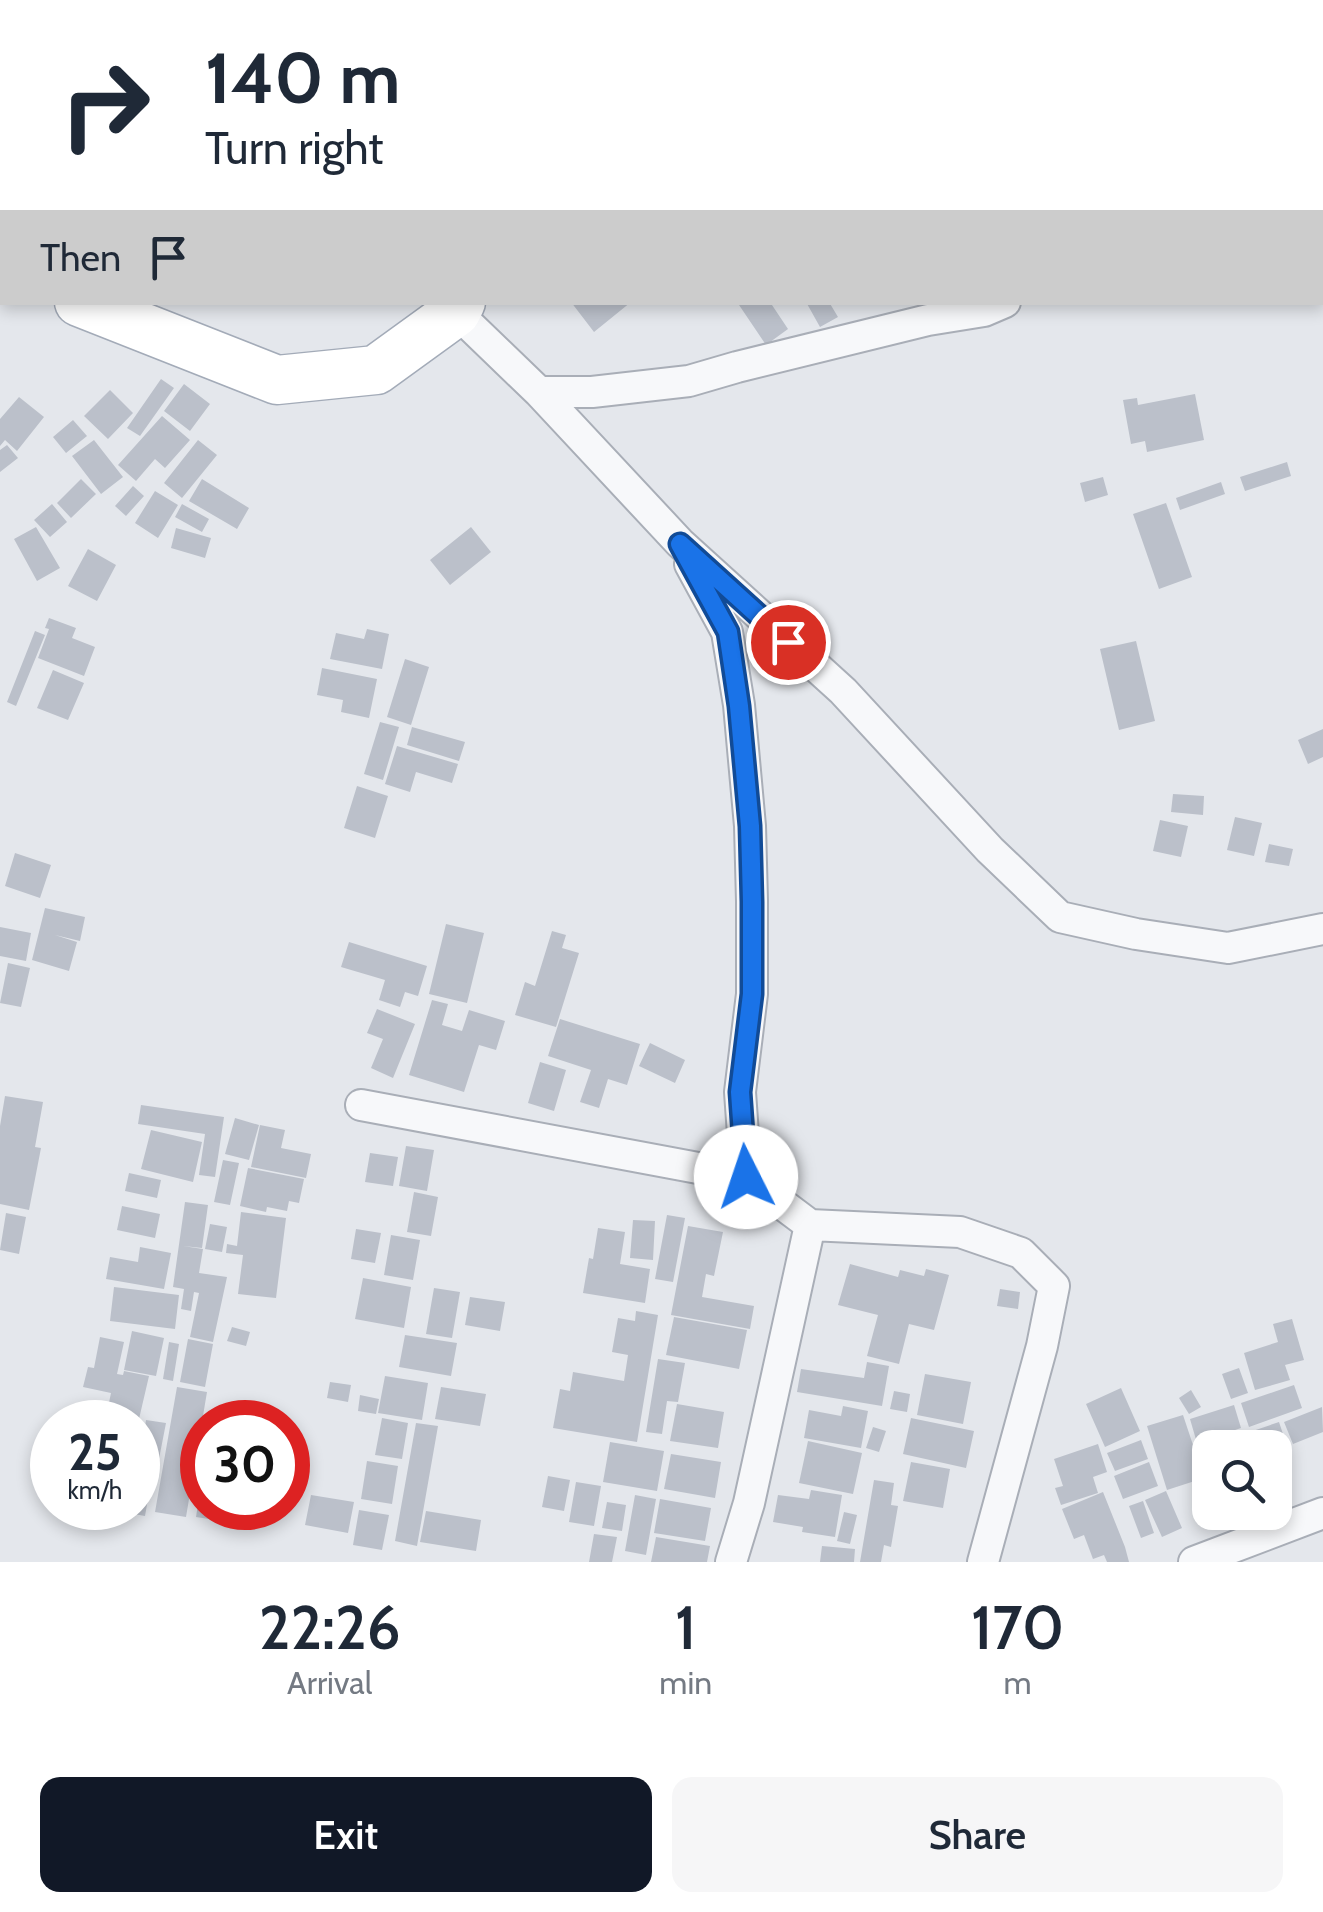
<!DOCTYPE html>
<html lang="en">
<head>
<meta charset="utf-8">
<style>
	:root { --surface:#fff; --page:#f6f6f7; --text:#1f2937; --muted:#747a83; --accent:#111827 }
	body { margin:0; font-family:Cabin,sans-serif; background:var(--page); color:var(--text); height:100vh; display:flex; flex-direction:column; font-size:38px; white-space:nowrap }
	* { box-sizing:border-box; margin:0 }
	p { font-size:32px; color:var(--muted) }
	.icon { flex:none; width:55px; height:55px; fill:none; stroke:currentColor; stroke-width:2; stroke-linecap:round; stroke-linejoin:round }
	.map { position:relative; height:1562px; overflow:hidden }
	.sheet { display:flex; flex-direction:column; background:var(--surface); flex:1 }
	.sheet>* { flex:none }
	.hud { position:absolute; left:0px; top:0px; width:1325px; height:305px; box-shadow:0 5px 15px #0003; background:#fff; color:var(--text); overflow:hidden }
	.controls { position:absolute; left:1192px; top:1430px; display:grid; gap:20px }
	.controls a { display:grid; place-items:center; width:100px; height:100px; border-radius:20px; background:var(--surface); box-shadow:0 5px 15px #0003; font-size:50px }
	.speed { position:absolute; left:30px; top:1400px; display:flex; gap:20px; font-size:50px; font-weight:700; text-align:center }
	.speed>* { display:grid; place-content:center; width:130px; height:130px; border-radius:50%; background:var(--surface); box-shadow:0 5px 15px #0003; line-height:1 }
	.speed small { font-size:25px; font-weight:400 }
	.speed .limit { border:15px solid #d22; background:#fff; color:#111 }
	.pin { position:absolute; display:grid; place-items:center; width:85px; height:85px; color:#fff; margin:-42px; border:5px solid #fff; border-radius:50%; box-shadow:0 2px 10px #0007 }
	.me { position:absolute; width:110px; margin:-55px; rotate:356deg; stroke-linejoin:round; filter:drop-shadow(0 0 8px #0008) }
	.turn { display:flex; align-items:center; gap:35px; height:210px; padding:0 40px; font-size:45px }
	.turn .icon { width:130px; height:130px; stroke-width:2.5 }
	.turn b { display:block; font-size:70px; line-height:85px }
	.then { display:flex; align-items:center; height:95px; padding:0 40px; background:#0003; gap:20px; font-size:38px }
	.eta { display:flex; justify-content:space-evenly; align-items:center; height:170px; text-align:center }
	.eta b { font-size:60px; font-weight:600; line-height:70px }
	.cta { display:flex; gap:20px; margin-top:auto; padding:20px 40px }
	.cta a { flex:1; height:115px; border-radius:20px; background:var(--accent); color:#fff; font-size:40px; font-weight:600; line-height:115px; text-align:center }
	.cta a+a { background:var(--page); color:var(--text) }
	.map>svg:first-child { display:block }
	.building { fill:#bbc0ca }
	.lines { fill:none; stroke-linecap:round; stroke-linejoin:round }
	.street-casing { stroke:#a9aeb7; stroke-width:34 }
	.primary-casing { stroke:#a3abb8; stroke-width:51 }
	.street { stroke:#f7f8fa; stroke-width:30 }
	.primary { stroke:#fff; stroke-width:48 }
	.route-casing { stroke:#114b97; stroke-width:25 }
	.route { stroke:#1a73e8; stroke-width:18 }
</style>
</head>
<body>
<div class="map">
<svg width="1323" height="1562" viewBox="0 0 1323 1562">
	<rect width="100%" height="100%" fill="#e4e7ec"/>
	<path class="building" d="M571,302H631L594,332Z
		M737,302H770L788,329L766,345Z
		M806,302H829L838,317L820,327Z
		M161,379L174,388L140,436L127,428Z
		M184,384L210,404L190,431L164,411Z
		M110,390L133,413L108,439L84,416Z
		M1195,394L1204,440L1147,452L1145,441L1131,444L1123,400L1137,398L1138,405Z
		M19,397L44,417L17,451L5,440L0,446V419Z
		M162,416L190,440L165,468L155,459L136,481L118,465Z
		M73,420L87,436L66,453L53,437Z
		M94,440L123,477L101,494L72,456Z
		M198,440L217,455L182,498L164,483Z
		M7,445L18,458L0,472V450Z
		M1287,462L1291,476L1245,491L1240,477Z
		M1103,477L1108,495L1085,502L1080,483Z
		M81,479L96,494L71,518L57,503Z
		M202,479L249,508L237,529L189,501Z
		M1221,482L1225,494L1180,510L1176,498Z
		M133,486L144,496L126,516L115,506Z
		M155,491L178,505L158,538L135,523Z
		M1166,503L1192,577L1159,589L1133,514Z
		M52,504L67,522L50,537L34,520Z
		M182,504L209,519L202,532L175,517Z
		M36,527L60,568L37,581L14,539Z
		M471,527L491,552L450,585L430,560Z
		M176,528L211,538L205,558L171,548Z
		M88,549L116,565L97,601L68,586Z
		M49,618L76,628L72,638L95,647L84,676L38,658L49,629L45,628Z
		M367,629L389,634L382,669L330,659L336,633L364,639Z
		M35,631L45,635L16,706L7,702Z
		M1136,641L1155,721L1119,730L1100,649Z
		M405,659L429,667L411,725L387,717Z
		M322,668L377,679L369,718L341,712L343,700L317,695Z
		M53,670L84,683L68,720L37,708Z
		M380,722L399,727L383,780L364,774Z
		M412,727L465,742L459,761L407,745Z
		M1323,729V757L1308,764L1298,740Z
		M397,746L458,764L452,783L416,772L410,792L385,784Z
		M357,786L388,796L375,838L344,828Z
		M1173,794L1204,796L1203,815L1171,812Z
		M1235,817L1262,823L1254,856L1227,850Z
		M1160,820L1188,826L1181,857L1153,851Z
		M1269,844L1293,849L1289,866L1265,862Z
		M15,853L51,865L40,898L5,886Z
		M45,908L85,917L80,941L55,935L77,942L69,971L32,960Z
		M446,924L484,933L467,1003L429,994Z
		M0,927L31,933L26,961L0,956Z
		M552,931L566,935L562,948L579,953L556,1027L515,1015L525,982L535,986Z
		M349,942L427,966L418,996L405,992L400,1007L379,1000L385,980L341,967Z
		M8,963L30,968L21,1007L0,1003Z
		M432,1000L448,1004L442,1025L462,1031L469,1010L505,1021L496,1050L479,1045L464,1092L409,1075Z
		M377,1009L415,1024L393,1078L371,1068L383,1039L367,1033Z
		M560,1019L640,1044L627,1085L608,1079L599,1108L580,1102L591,1070L548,1056Z
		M650,1043L685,1060L675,1083L639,1066Z
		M540,1062L566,1070L554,1111L528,1103Z
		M5,1096L43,1102L35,1147L41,1148L29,1210L0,1204V1126Z
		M141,1105L224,1117L215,1177L199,1175L205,1134L138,1124Z
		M235,1118L259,1125L249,1160L225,1154Z
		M260,1125L285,1130L281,1148L311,1154L306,1178L251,1167Z
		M151,1130L202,1142L193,1182L141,1169Z
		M406,1146L434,1150L427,1191L399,1186Z
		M370,1153L398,1157L393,1186L365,1182Z
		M223,1160L239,1163L230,1205L214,1202Z
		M248,1168L304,1179L299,1203L289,1201L287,1211L267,1207L266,1212L240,1206Z
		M129,1173L161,1180L157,1198L125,1191Z
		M414,1192L438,1197L431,1236L407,1232Z
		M185,1202L208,1205L202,1248L183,1246L203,1249L199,1273L227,1277L213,1342L190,1337L199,1293L194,1292L191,1311L181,1309L184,1289L173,1287Z
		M122,1206L160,1214L155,1238L117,1230Z
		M241,1212L286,1218L276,1298L238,1294L243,1255L226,1253L227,1244L237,1246Z
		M6,1213L26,1217L19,1254L0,1250Z
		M667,1215L685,1218L673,1282L655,1279Z
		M633,1220L655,1221L653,1260L630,1258Z
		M210,1224L227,1227L222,1252L205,1249Z
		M688,1226L723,1232L714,1276L706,1274L702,1297L754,1306L750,1329L671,1315Z
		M598,1228L625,1232L620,1264L650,1269L645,1303L583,1293L589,1258L593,1259Z
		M356,1229L381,1233L375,1263L351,1259Z
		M391,1235L420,1240L413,1280L384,1275Z
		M140,1247L171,1253L164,1289L106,1279L110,1257L138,1262Z
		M850,1264L898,1277L900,1270L924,1276L926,1269L949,1275L934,1330L909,1324L899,1364L867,1356L878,1315L838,1305Z
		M363,1278L411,1287L404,1328L355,1319Z
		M114,1287L179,1295L175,1329L110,1321Z
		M434,1288L460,1292L452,1338L426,1334Z
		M1000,1289L1020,1292L1018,1309L997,1306Z
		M470,1297L505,1302L500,1331L465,1325Z
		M636,1311L658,1315L637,1442L553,1428L560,1389L570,1391L573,1372L624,1381L628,1355L612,1352L618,1318L635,1321Z
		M674,1317L747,1330L739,1369L666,1355Z
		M1292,1319L1304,1360L1285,1365L1290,1380L1255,1390L1244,1353L1278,1342L1273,1324Z
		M232,1327L250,1332L246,1346L227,1341Z
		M132,1331L164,1338L156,1376L124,1370Z
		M405,1335L457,1343L451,1376L399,1367Z
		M100,1337L124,1342L117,1374L123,1375L124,1371L149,1376L139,1419L107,1412L111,1393L83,1387L88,1367L94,1368Z
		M188,1339L213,1344L205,1387L180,1382Z
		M169,1342L179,1344L173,1381L163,1379Z
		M658,1359L685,1363L678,1402L667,1401L662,1434L646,1432Z
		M867,1362L889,1366L882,1406L797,1392L801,1369L864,1378Z
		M1239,1368L1248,1393L1231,1399L1222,1374Z
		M925,1374L971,1382L963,1424L917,1415Z
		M385,1376L428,1383L422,1420L378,1413Z
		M330,1382L351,1385L348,1402L327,1398Z
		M1294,1385L1302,1408L1249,1427L1241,1403Z
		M177,1387L207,1392L186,1517L155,1512Z
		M441,1387L486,1394L480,1426L435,1419Z
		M1121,1388L1140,1431L1105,1447L1086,1404Z
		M1191,1390L1201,1407L1189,1414L1179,1398Z
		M894,1391L910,1394L907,1412L890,1409Z
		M360,1395L379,1399L376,1414L358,1411Z
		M677,1404L724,1412L718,1448L670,1441Z
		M1234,1405L1241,1428L1197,1443L1190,1419Z
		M843,1406L868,1411L861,1448L804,1438L809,1410L841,1416Z
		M1322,1407L1323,1432L1293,1444L1284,1422Z
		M1183,1415L1204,1478L1167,1490L1147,1426Z
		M382,1418L408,1423L402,1459L375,1455Z
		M911,1418L974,1431L966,1468L903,1454Z
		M146,1420L166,1423L157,1469L139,1465Z
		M1279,1422L1287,1446L1275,1451V1448H1249L1244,1434Z
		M416,1423L438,1426L417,1546L395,1541Z
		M873,1427L886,1431L879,1452L866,1448Z
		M1235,1432L1240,1448H1210L1209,1474L1199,1445Z
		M1141,1440L1148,1459L1115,1471L1107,1453Z
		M808,1441L862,1453L853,1494L799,1483Z
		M610,1442L664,1451L657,1491L603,1482Z
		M1098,1444L1107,1472L1093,1477L1098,1493L1061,1505L1055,1488L1063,1486L1054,1459Z
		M671,1454L721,1462L715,1498L664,1489Z
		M367,1461L398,1466L392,1504L361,1499Z
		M911,1462L950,1469L943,1508L903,1501Z
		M1149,1462L1158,1486L1123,1499L1114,1476Z
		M138,1474L152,1476L145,1516L122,1512V1508H138Z
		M548,1476L570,1480L564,1511L542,1507Z
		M874,1480L894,1483L891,1505L898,1506L891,1547L884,1545L881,1562H860Z
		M576,1482L601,1486L594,1526L569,1522Z
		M811,1490L842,1495L835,1537L802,1532L803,1527L773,1522L778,1495L809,1499Z
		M200,1491H202V1508H231L228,1522L196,1517Z
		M1166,1491L1182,1528L1162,1537L1145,1500Z
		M1103,1492L1125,1547L1129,1562H1107L1104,1555L1093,1559L1084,1535L1074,1539L1062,1509Z
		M311,1495L354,1502L348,1533L305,1525Z
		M635,1495L656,1499L646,1555L625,1551Z
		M660,1499L711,1508L705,1541L654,1533Z
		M1143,1501L1154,1533L1141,1538L1129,1506Z
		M607,1502L626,1505L622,1531L602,1528Z
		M359,1510L389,1515L382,1550L353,1545Z
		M426,1511L481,1520L476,1551L420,1542Z
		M844,1512L857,1515L850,1544L837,1541Z
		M594,1534L617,1537L612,1562H589Z
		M656,1537L710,1546L707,1562H651Z
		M822,1546L855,1549L854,1562H820Z"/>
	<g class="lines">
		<defs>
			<path id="street" d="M317,0L319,2
				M1322,243L1323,242
				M456,312L539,392L680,543L843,691L990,850L1060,917L1136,934L1228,948L1323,929
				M539,392H592L689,381L737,367L928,320L984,311L1005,302
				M690,564L727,632L739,705L750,826L752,901V994L740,1092L746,1177
				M361,1105L746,1177L810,1225L960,1232L1021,1253L1054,1286L1042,1346L983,1562
				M731,1562L749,1503L810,1225
				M1194,1562L1323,1513"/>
			<path id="primary" d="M560,2V0
				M0,253L2,255
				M79,302L277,380L376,370L456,312L461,302"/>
		</defs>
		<use href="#street" class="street-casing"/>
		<use href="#primary" class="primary-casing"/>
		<use href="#street" class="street"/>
		<use href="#primary" class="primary"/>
	</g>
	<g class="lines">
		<defs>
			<path id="route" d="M746,1177L740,1092L752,994V902L750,826L739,706L728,632L680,544L788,642"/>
		</defs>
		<use href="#route" class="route-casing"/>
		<use href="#route" class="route"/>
	</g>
</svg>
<div class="controls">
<a><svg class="icon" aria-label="search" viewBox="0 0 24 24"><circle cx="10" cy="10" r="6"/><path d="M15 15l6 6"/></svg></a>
</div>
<div class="speed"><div>25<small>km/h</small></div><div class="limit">30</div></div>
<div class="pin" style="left:788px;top:642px;background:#d93025"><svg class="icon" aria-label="arrive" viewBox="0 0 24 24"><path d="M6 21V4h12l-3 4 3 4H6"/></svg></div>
<svg class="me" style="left:746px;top:1177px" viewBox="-20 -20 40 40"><circle r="19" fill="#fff"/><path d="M0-13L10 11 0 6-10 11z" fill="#1a73e8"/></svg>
<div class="hud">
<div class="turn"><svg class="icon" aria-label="right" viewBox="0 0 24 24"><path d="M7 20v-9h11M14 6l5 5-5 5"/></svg><div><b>140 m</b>Turn right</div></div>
<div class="then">Then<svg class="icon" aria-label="arrive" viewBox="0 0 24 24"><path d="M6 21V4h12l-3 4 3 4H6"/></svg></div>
</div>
</div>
<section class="sheet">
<div class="eta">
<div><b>22:26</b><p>Arrival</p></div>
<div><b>1</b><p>min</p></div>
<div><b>170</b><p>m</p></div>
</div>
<div class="cta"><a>Exit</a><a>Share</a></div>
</section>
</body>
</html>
